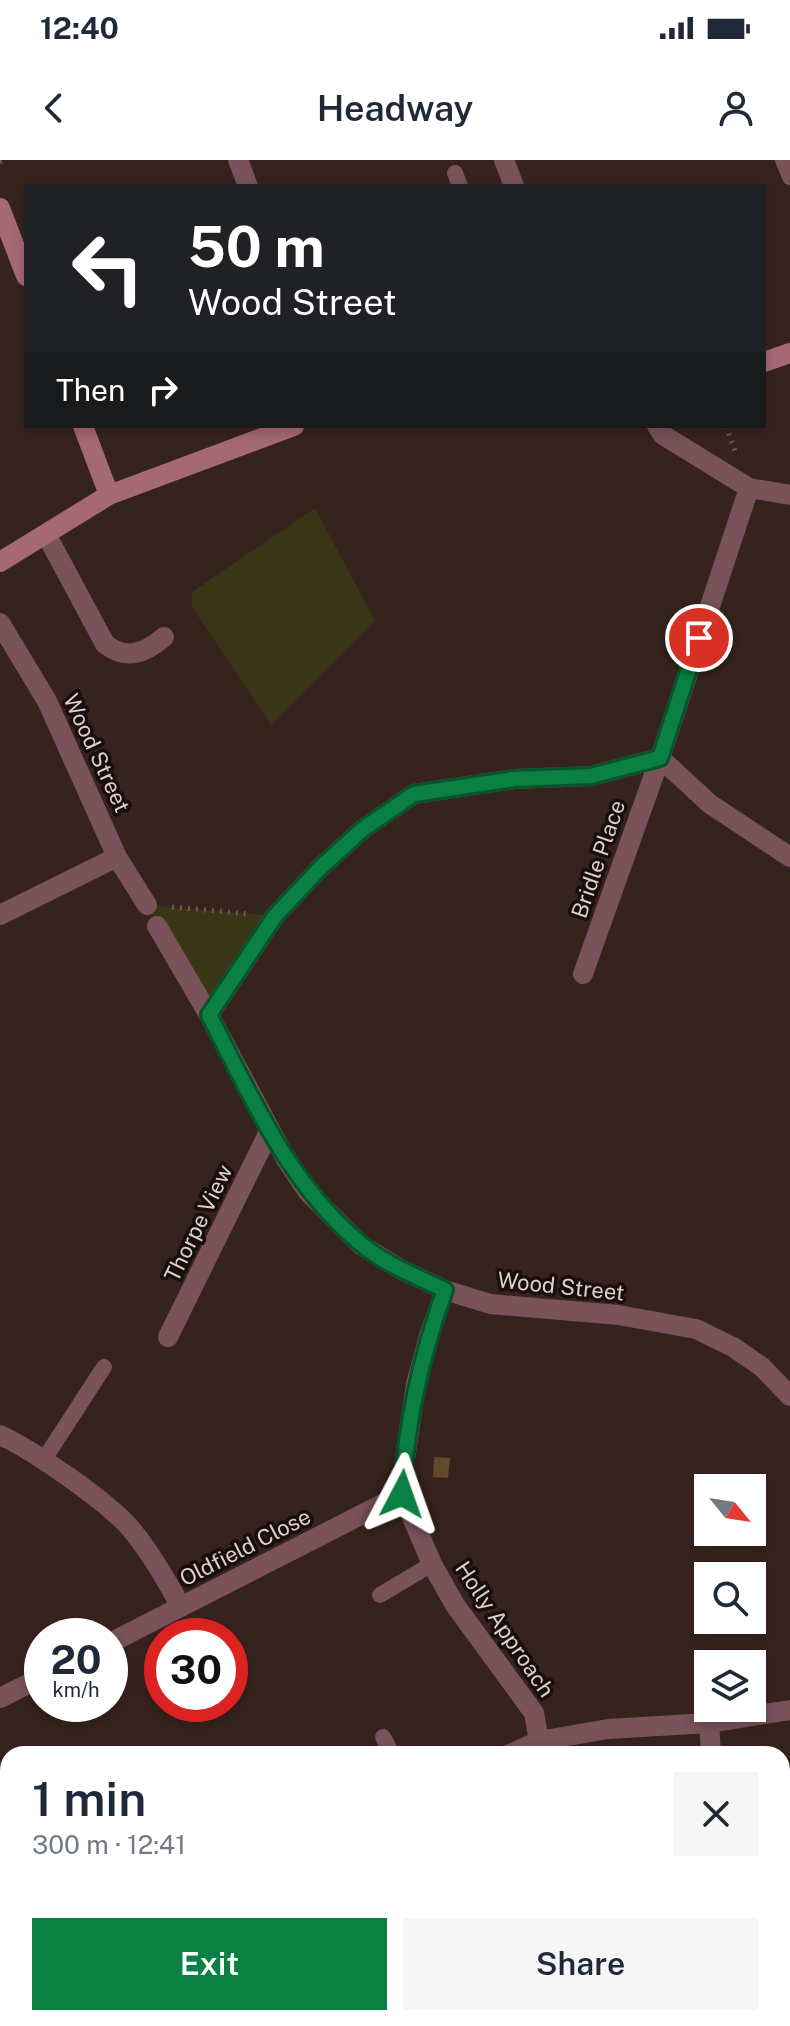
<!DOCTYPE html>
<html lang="en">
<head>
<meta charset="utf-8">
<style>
	:root { --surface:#fff; --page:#f6f6f7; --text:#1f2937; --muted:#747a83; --accent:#0b8043 }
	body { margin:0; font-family:"Public Sans",sans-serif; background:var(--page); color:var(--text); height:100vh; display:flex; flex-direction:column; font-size:30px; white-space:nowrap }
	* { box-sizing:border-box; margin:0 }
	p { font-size:26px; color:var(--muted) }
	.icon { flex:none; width:44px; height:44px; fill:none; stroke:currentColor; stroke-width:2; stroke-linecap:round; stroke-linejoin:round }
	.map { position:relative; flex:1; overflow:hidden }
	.panel { position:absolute; left:0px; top:1586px; width:790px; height:280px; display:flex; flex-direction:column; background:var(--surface); border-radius:24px 24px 0 0; box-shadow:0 4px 12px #0003 }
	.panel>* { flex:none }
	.hud { position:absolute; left:24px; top:24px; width:742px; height:244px; border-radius:0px; box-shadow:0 4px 12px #0003; background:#202124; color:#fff; overflow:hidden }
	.needle { width:52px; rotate:120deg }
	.tools { position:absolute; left:694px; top:1314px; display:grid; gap:16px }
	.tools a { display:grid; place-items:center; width:72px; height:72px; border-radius:0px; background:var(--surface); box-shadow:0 4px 12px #0003; font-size:40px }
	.speed { position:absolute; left:24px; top:1458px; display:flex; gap:16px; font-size:40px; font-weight:700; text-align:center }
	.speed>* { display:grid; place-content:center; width:104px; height:104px; border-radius:50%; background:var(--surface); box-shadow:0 4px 12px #0003; line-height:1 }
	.speed small { font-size:20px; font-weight:400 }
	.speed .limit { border:12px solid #d22; background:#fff; color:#111 }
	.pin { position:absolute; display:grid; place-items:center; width:68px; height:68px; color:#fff; margin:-34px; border:4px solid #fff; border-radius:50%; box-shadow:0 2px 8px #0007 }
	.me { position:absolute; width:88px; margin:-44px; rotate:4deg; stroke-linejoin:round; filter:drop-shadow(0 0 6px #0008) }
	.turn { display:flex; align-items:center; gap:28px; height:168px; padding:0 32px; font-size:36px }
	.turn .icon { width:104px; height:104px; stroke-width:2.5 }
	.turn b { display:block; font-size:56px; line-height:68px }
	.then { display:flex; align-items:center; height:76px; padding:0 32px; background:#0003; gap:16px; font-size:30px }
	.round { display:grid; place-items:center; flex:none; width:84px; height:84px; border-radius:0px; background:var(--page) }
	.overview { display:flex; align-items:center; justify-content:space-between; height:136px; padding:0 32px }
	h1 { font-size:48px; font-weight:600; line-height:60px }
	.primary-button { display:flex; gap:16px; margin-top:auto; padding:16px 32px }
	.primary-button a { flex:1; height:92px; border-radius:0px; background:var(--accent); color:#fff; font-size:32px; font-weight:600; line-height:92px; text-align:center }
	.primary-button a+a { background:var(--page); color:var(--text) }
	.status { display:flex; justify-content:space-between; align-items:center; height:56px; padding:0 40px; background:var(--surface); direction:ltr }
	.status svg { height:22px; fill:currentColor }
	header { display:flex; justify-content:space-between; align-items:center; height:104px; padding:0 32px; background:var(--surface); font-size:36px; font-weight:600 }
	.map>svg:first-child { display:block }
	.green { fill:#383617 }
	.building { fill:#614929 }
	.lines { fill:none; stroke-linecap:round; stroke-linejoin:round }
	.path { stroke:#6c5a54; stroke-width:5; stroke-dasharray:2 6; stroke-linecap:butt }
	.lane { stroke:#79525a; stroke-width:16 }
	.street { stroke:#79525a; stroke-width:20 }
	.secondary { stroke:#a56976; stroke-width:20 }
	.route-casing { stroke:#07532c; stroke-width:20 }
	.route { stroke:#0b8043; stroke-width:14 }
	.labels { text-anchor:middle; stroke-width:7; stroke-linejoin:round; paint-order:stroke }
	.street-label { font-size:22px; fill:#dccfcb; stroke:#180f0c }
</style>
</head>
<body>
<div class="status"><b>12:40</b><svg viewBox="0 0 49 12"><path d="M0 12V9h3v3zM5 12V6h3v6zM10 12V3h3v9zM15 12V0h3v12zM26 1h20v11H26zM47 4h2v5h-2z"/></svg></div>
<header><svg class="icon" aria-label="back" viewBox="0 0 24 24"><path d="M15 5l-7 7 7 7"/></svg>Headway<svg class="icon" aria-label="person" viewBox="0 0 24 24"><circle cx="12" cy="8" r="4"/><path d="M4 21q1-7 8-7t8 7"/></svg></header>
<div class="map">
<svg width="790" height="1866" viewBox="0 0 790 1866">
	<rect width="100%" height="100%" fill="#37231d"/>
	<path class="green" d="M315,348L375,461L271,565L192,447V432Z
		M147,745L275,756L209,855Z"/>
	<path class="building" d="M434,1297L450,1298L448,1318L433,1317Z"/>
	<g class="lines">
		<path class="path" d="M0,2L5,0
			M726,266L735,291
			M172,747L249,754
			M211,1866L230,1858"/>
		<path class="lane" d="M783,0L790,17
			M455,13L460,26
			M43,1301L104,1207
			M380,1435L432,1404
			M383,1577L392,1594"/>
		<path class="street" d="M238,0L248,26
			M504,0L514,26
			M657,266L663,275L749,328L790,335
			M46,374L105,484C127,501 145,493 164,477
			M0,463L47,541L117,697L147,745
			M0,755L117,697
			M157,766L209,855L287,1001L308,1032L361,1085L402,1110L445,1130L490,1144L618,1155L696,1169L733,1187L762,1207L790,1236
			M583,814L660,598L749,328
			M209,855L275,756L321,707L363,669L414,634L514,619L591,616L660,598L710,644L790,697
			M445,1130L429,1176L416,1224L404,1305L402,1334L432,1404L455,1445L534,1553L539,1581L608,1569L709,1563L790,1550
			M168,1177L270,970
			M0,1275C33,1290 108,1342 131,1369C151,1393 166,1419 181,1447
			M110,1483L402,1334
			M0,1538L42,1517
			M709,1563L711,1594
			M510,1594L539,1581
			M80,1858L84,1866
			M468,1858L469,1866
			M685,1858L688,1866"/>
		<path class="secondary" d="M0,48L26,116
			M764,202L790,193
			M83,266L109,335
			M0,402L109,335L294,266"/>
	</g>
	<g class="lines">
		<defs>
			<path id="route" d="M402,1334C406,1263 421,1196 445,1130C416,1116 384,1104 360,1083C288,1023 251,936 209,855L275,756L321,707L363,669L414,634L514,619L591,616L660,598L699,478"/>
		</defs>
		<use href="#route" class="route-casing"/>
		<use href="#route" class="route"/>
	</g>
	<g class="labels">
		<g class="street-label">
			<text transform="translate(97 593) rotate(65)" y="8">Wood Street</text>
			<text transform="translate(598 699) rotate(-71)" y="8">Bridle Place</text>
			<text transform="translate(198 1063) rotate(-64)" y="8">Thorpe View</text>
			<text transform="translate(561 1126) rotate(6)" y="8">Wood Street</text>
			<text transform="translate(245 1387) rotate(-27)" y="8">Oldfield Close</text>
			<text transform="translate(505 1469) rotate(56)" y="8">Holly Approach</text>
		</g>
	</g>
</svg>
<div class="tools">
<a><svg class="needle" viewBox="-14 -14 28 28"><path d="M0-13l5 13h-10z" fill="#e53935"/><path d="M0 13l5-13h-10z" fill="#747a83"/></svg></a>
<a><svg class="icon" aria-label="search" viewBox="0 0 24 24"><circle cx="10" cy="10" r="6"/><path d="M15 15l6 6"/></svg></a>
<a><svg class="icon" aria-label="layers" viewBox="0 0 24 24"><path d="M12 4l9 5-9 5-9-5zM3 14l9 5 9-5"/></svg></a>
</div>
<div class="speed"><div>20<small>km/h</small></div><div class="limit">30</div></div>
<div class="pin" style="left:699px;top:478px;background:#d93025"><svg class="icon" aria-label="arrive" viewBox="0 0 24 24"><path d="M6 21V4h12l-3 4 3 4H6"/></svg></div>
<svg class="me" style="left:402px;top:1334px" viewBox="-20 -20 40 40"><path d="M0-17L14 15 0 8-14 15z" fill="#0b8043" stroke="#fff" stroke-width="4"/></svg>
<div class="hud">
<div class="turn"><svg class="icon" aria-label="left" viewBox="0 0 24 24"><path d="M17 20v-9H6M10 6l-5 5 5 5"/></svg><div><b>50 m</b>Wood Street</div></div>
<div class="then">Then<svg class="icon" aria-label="right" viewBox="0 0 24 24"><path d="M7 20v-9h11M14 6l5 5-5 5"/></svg></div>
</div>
<section class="panel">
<div class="overview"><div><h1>1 min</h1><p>300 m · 12:41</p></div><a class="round"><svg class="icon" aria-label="close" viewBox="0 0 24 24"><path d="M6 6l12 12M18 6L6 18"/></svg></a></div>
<div class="primary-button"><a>Exit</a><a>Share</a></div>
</section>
</div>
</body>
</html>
